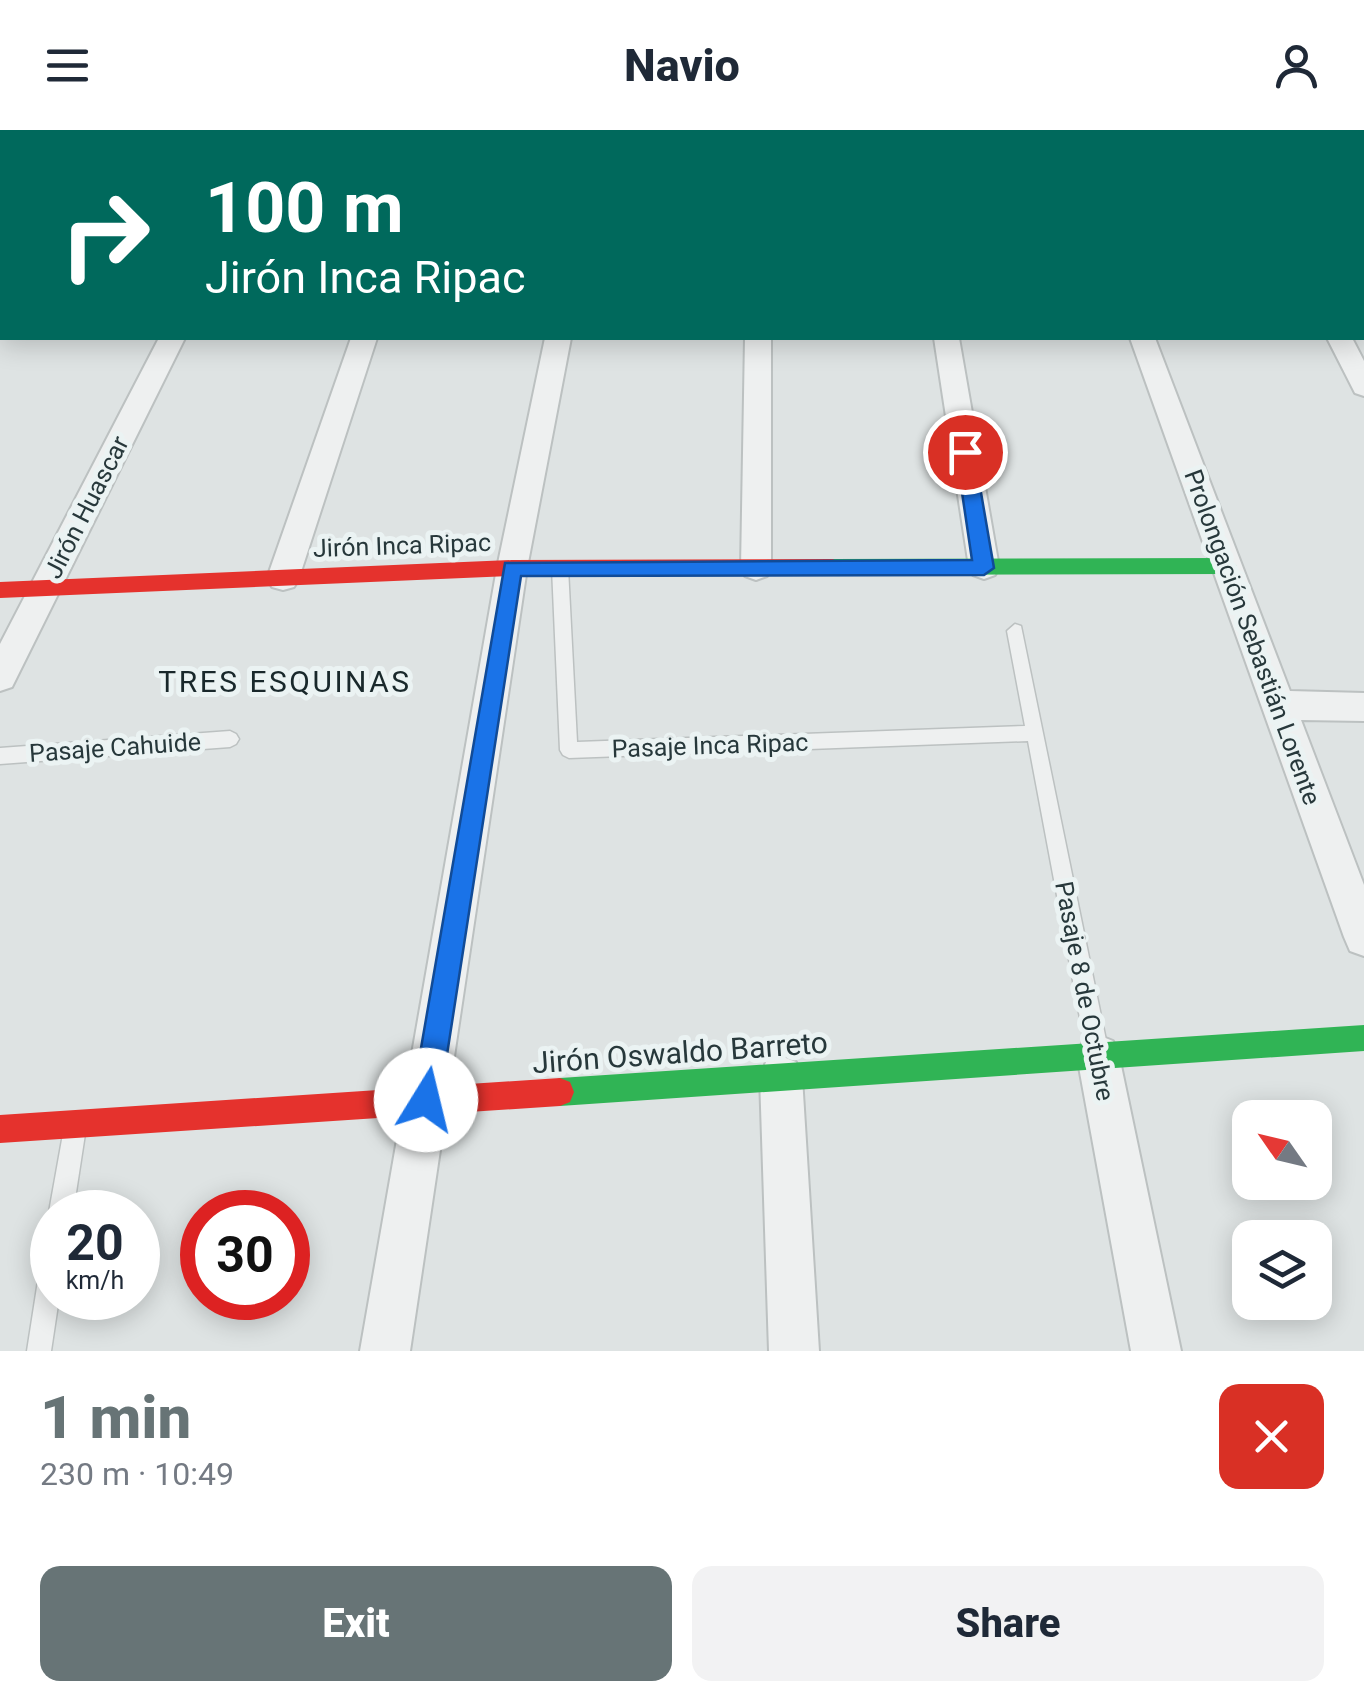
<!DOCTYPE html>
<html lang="en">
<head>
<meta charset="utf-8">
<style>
	:root { --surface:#fff; --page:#f2f2f3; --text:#1f2937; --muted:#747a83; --accent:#677476 }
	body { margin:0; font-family:Roboto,sans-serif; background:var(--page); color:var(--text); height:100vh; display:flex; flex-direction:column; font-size:38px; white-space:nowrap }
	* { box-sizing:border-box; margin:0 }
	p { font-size:32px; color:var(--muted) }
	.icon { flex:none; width:55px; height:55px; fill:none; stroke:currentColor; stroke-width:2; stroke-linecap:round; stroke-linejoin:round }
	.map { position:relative; height:1221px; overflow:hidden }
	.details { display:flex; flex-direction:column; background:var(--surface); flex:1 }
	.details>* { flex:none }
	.top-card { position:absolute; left:0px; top:0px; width:1365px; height:210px; box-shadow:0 5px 25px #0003; background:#00695c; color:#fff; overflow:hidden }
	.needle { width:65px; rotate:304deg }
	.controls { position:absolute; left:1232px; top:970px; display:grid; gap:20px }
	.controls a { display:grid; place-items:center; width:100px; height:100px; border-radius:20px; background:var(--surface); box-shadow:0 5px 25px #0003; font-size:50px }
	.speed { position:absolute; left:30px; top:1060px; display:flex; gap:20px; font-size:50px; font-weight:700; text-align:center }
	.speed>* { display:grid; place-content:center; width:130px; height:130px; border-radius:50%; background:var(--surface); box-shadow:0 5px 25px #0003; line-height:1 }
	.speed small { font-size:25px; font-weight:400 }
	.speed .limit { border:15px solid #d22; background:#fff; color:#111 }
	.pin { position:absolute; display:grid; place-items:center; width:85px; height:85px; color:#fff; margin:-42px; border:5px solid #fff; border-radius:50%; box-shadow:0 2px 10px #0007 }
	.me { position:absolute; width:110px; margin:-55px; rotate:9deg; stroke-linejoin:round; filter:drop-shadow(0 0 8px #0008) }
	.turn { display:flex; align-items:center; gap:35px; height:210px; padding:0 40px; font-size:45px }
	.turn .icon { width:130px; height:130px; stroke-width:2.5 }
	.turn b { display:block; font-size:70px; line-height:85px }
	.round { display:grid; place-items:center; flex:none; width:105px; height:105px; border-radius:20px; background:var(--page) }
	.overview { display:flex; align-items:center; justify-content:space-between; height:170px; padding:0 40px }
	h1 { font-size:60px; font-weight:800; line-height:75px; color:var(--accent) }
	.action { display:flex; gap:20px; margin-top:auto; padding:20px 40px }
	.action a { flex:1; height:115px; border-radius:20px; background:var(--accent); color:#fff; font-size:40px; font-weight:800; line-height:115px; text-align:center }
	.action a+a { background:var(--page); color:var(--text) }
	header { display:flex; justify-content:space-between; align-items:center; height:130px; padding:0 40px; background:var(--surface); font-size:45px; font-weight:800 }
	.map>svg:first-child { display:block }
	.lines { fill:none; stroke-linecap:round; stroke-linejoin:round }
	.lane-casing { stroke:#bcc1c1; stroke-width:3 }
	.street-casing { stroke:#bcc1c1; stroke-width:4 }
	.lane { fill:#eef0f0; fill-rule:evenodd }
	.street { fill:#eef0f0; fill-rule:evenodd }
	.fast { fill:#30b455; fill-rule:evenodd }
	.jam { fill:#e5322d; fill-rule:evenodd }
	.route { fill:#1a73e8; stroke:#114b97; stroke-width:2.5 }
	.labels { text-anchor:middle; stroke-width:10; stroke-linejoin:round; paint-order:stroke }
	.street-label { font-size:25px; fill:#27383b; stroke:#ebf3f3 }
	.quarter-label { font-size:30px; letter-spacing:2.5px; fill:#19282b; stroke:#ebf3f3 }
	.near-street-label { font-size:30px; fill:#27383b; stroke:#ebf3f3 }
</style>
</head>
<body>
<header><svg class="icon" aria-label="menu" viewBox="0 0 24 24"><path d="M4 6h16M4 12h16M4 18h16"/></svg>Navio<svg class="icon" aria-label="person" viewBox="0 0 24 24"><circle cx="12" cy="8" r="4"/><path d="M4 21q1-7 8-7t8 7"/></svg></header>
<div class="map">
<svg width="1364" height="1221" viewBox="0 0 1364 1221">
	<rect width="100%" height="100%" fill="#dee3e3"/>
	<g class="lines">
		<defs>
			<path id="lane" d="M560,432L568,438L577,612L1025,596L1007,501L1015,494L1021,496L1107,915L1103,922L1096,926L1089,922L1085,915L1028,611L569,628L563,625L560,620L552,438Z
				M230,601L236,604L239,609L236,614L230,617L0,634V618Z
				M74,993L82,996L85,1004L73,1082H52V1089L49,1082L63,1004L66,996Z
				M52,1126V1168H59L51,1221H27L40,1138L44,1130Z"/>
			<path id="street" d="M0,0H11L0,7Z
				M583,0H603V2H583Z
				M749,0H769V2H749Z
				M901,0H921L922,2H902Z
				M935,0H1078L1079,2H936Z
				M1201,0H1222L1223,2H1202Z
				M1362,90H1364V104H1362Z
				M0,103H2V117H0Z
				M159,208H185L12,557L0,561V514Z
				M351,208H377L299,448L294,457L283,460L272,457L267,448Z
				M545,208H571L527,438L410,1221H360L497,438Z
				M745,208H771V438L767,446L756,450L745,446L741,438Z
				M934,208H959L999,437L995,445L984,449L973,445L969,437Z
				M1130,208H1155L1290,561L1364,563V591L1301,590L1364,755V826L1350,821L1344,807Z
				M1327,208H1352L1364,231V266L1355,263Z
				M1098,905L1113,911L1119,926L1181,1221H1131L1077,926L1083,911Z
				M781,926L796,932L802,947L819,1221H769L760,947L766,932Z"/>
		</defs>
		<use href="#lane" class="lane-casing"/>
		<use href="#street" class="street-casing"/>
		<use href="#lane" class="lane"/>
		<use href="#street" class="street"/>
		<path class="fast" d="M1227,428L1237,436L1227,444L833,445L823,437L833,429Z
			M1364,895V921L560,976L550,972L546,962L550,952L560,948Z"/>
		<path class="jam" d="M1323,0H1342L1344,2H1325Z
			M833,429L843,437L833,445L512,446L0,468V452L512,430Z
			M560,948L570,952L574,962L570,972L560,976L0,1013V985Z"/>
	</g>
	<path class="route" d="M965,316L974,322L994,438L984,445L521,446L440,970L436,980L426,985L416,980L412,970L505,433L972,430L956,322Z"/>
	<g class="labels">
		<g class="street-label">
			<text transform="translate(86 377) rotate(-63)" y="9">Jirón Huascar</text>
			<text transform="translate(402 415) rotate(-2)" y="9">Jirón Inca Ripac</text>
			<text transform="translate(1253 507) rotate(70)" y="9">Prolongación Sebastián Lorente</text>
			<text transform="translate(710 615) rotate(-2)" y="9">Pasaje Inca Ripac</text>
			<text transform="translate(115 617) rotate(-4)" y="9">Pasaje Cahuide</text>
			<text transform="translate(1085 861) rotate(79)" y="9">Pasaje 8 de Octubre</text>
		</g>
		<g class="quarter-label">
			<text x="285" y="562">TRES ESQUINAS</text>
		</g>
		<g class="near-street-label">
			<text transform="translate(680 923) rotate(-4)" y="10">Jirón Oswaldo Barreto</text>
		</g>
	</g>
</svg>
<div class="controls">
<a><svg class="needle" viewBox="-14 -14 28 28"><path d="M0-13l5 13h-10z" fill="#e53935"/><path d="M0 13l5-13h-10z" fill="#747a83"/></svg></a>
<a><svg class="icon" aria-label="layers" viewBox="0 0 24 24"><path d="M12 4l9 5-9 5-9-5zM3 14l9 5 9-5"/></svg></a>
</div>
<div class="speed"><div>20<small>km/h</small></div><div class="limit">30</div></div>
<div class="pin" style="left:965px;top:322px;background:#d93025"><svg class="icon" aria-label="arrive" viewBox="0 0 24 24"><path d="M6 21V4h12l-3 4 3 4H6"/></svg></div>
<svg class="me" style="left:426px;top:970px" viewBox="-20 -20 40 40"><circle r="19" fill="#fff"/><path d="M0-13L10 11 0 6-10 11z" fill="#1a73e8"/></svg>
<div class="top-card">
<div class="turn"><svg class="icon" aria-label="right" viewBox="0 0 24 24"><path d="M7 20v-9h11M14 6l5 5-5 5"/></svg><div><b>100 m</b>Jirón Inca Ripac</div></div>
</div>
</div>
<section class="details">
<div class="overview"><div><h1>1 min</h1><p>230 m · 10:49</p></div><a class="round" style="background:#d93025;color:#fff"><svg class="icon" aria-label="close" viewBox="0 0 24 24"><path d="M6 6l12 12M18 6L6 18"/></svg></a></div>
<div class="action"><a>Exit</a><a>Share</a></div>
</section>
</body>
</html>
